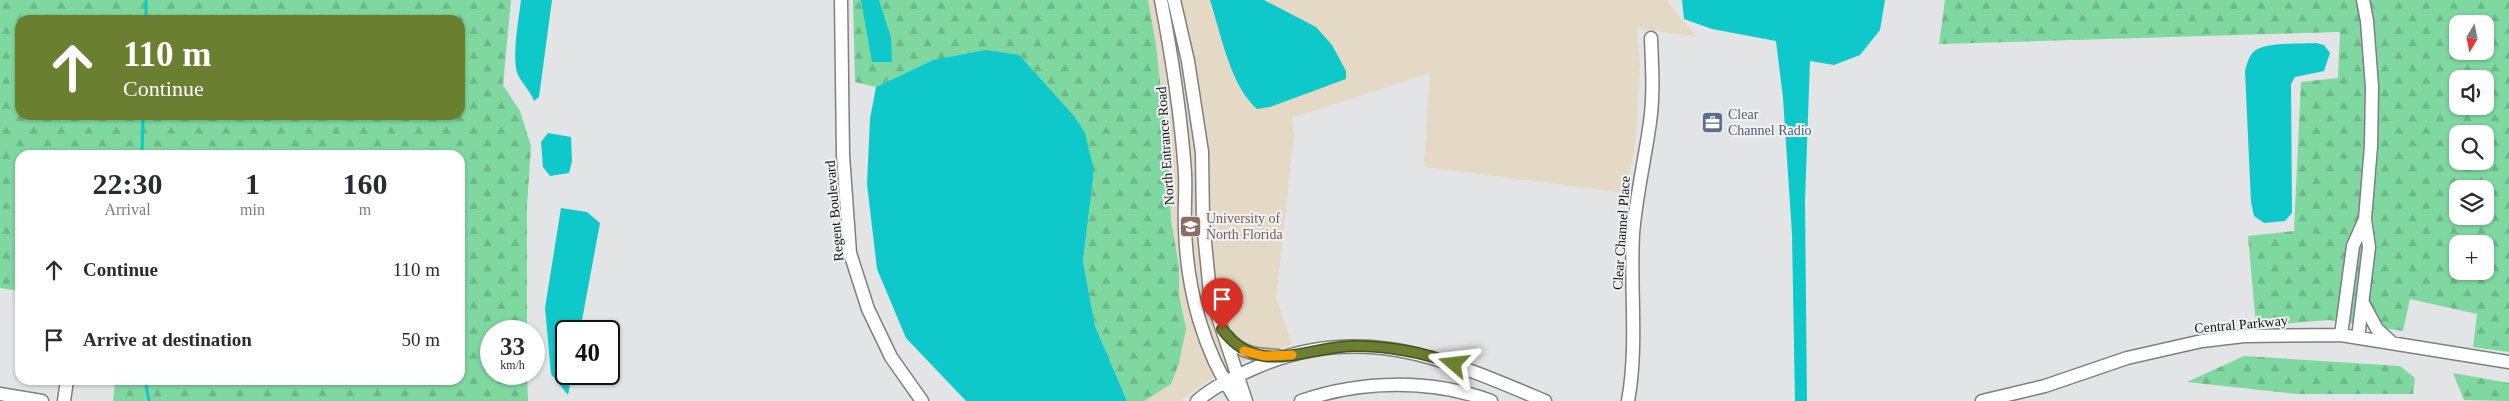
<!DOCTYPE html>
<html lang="en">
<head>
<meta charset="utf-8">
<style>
	:root { --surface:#fff; --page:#f2f2f3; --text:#2b2b33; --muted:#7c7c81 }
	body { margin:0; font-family:"Times New Roman",serif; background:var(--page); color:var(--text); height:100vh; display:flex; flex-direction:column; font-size:19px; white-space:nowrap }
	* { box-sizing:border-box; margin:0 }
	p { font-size:16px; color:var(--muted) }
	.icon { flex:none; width:28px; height:28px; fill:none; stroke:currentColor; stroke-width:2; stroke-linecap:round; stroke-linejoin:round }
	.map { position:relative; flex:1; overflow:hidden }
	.side { position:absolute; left:15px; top:150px; width:450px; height:235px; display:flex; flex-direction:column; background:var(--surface); border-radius:15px; box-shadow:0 1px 4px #0004 }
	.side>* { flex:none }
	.guide { position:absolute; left:15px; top:15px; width:450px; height:105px; border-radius:15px; box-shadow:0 1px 4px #0004; background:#6a7f2f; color:#fff; overflow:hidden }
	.needle { width:32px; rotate:190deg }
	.fabs { position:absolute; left:2449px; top:15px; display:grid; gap:10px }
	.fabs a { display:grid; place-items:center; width:45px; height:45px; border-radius:10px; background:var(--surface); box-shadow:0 1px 4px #0004; font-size:25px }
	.speed { position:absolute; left:480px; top:320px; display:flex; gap:10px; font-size:25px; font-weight:700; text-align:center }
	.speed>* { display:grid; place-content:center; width:65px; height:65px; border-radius:50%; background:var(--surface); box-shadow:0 1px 4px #0004; line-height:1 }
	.speed small { font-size:12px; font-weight:400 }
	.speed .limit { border:2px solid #111; border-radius:8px; background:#fff; color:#111 }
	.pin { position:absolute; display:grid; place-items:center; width:42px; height:42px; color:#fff; margin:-51px -21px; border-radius:50% 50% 50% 0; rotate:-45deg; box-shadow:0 0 5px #0007 }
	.pin .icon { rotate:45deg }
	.me { position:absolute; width:55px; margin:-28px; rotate:287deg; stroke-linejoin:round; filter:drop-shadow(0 0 4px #0008) }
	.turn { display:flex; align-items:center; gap:18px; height:105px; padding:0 25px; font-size:22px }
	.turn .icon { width:65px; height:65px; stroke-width:2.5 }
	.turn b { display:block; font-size:35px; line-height:42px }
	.eta { display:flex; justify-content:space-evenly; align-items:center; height:85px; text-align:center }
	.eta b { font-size:30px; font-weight:700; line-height:35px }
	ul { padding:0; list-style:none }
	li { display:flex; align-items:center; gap:15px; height:70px; padding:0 25px }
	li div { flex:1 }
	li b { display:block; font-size:19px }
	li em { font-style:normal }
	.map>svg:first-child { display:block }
	.education { fill:#e3d9c4 }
	.forest { fill:url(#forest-firs); fill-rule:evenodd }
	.water { fill:#0fc8ca }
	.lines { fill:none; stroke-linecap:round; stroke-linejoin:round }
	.stream { stroke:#0fc8ca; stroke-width:3 }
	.minor-casing { stroke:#7e7f81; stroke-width:15 }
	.minor { stroke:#fff; stroke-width:12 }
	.route-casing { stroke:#45531f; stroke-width:12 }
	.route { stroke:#6a7f2f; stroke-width:9 }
	.slow { stroke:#f59e0b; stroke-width:9 }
	.labels { text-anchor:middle; stroke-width:4; stroke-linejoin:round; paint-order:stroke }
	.service-label { font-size:14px; fill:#4e5e75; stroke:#eff1f3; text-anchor:start }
	.street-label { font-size:14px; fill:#141515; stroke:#eff1f3 }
	.education-label { font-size:14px; fill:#785e54; stroke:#eff1f3; text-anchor:start }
</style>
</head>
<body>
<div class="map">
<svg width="2509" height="401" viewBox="0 0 2509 401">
	<defs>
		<pattern id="forest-firs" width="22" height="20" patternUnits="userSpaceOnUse" patternTransform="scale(1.25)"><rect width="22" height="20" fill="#7fd8a0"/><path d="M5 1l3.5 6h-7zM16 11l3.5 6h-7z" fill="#6db889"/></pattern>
	</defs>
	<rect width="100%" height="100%" fill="#e2e4e5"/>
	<path class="education" d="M962,0H1666L1697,37L1637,28L1640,64L1636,137L1626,193L1424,167L1430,73L1292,118L1294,134L1276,298L1292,344L1229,366L1180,401H1144L1105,162L1074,93Z"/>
	<path class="forest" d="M0,0H511L503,85L520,111L531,146L527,206V331H491V374H527L528,401H113L115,380H460V155H20V291L0,288ZM20,20H460V115H20Z
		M853,0H1148L1156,45L1169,165L1171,220L1179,267V295L1186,329L1179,363L1171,384L1144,401H1127L1095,326L1083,261L1094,171L1019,55L933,60L876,87L855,82Z
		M1945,0H2509V352L2473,347L2477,314L2410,299L2403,331L2329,320L2256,326L2248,236L2294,231L2301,82L2338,78L2340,32L1939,44ZM2458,24H2485V51H2458ZM2458,79H2485V106H2458ZM2458,134H2485V161H2458ZM2458,189H2485V216H2458ZM2458,244H2485V271H2458Z
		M2244,356L2400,366L2415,378L2413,394H2297L2187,382Z
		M2453,373L2509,383V401L2464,400Z"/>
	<path class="water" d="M521,0H552L539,97L534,101C530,91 522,83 518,75C511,59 519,18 521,0Z
		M861,0H879L891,38L892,62H872Z
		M1210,0H1264L1316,27L1332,45L1346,71V79L1270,107L1257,109C1230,85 1221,34 1210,0Z
		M1682,0H1885L1880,30L1860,55L1834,65L1810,61L1805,201L1807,401H1795L1792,234L1783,98L1776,41L1712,29L1684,19Z
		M2316,43L2324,45L2330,53L2324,71L2295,77L2291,84L2292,213L2285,221L2264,223L2254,216L2251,202L2245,71C2247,64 2249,54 2256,50C2268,42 2301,44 2316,43Z
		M986,50L1019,55L1074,116L1085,133L1094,171L1083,261L1095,326L1127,401H966L906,338L877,269L867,184L870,119L876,87L933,60Z
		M548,133L571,137L572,161L569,173L550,176L543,167L541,142Z
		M561,208L587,212L600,223L580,331H566V374H572L568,395L551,374L545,308Z"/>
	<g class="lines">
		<path class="stream" d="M146,20V0
			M142,155L143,115
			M145,380L149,401"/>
		<defs>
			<path id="minor" d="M841,0L843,155L850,253L868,309L891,357L922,401
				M1161,0C1172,57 1181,115 1185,173C1186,191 1184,211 1185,229C1187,290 1203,351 1237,401
				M1174,0L1188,61L1202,152L1203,222L1210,293L1246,401
				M2363,303L2377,329L2392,343
				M2341,335L2353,246L2365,219
				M1227,336C1240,354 1258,355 1278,356
				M2358,338L2369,247L2365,219L2371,146L2372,87L2367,21L2363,0
				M0,394L42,401
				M64,401L67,380
				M1197,401C1214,386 1236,376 1257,367C1362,321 1448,360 1545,401
				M1301,401C1361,380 1431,379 1491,401
				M1628,401C1638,347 1630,289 1633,234C1636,196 1645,159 1650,122C1654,94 1652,66 1651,38
				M1982,401L2045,386L2127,358L2202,341L2244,336L2341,335L2509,362"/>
		</defs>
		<use href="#minor" class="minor-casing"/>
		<use href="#minor" class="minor"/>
	</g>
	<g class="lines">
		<defs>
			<path id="route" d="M1222,329C1258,378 1304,347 1353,346C1386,346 1422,352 1454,364"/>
		</defs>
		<use href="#route" class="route-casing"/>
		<use href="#route" class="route"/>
		<path class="slow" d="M1244,351L1264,356L1292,355"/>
	</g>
	<defs>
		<symbol id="office-square" viewBox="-11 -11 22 22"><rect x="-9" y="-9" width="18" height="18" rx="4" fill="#5c6f8a" stroke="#eff1f3"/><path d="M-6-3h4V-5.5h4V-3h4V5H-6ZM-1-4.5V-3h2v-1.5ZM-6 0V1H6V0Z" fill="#fff"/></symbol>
		<symbol id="university-square" viewBox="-11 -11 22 22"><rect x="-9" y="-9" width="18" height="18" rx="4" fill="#8d6e63" stroke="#eff1f3"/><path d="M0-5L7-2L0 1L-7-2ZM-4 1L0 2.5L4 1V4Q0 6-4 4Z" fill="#fff"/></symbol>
	</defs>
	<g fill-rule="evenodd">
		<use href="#office-square" x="1700" y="110" width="25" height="25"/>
		<use href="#university-square" x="1178" y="214" width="25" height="25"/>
	</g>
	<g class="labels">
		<g class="service-label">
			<text x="1728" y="119">Clear<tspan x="1728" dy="16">Channel Radio</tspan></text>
		</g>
		<g class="street-label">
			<text transform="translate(1165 146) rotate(-94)" y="5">North Entrance Road</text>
			<text transform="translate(834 211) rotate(-95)" y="5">Regent Boulevard</text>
			<text transform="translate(1621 233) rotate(-86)" y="5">Clear Channel Place</text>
			<text transform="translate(2241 324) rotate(-5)" y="5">Central Parkway</text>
		</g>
		<g class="education-label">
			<text x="1206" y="223">University of<tspan x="1206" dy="16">North Florida</tspan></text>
		</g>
	</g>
</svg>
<div class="fabs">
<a><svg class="needle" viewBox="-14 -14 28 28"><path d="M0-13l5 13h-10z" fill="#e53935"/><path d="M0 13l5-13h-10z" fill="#7c7c81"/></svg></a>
<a><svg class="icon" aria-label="sound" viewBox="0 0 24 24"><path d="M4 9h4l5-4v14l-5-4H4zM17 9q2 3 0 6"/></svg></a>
<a><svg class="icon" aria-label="search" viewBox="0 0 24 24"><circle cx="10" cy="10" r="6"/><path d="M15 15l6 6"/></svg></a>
<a><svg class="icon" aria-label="layers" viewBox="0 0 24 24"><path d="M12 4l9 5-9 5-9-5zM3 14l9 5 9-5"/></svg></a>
<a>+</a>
</div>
<div class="speed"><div>33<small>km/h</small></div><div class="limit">40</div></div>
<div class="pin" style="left:1222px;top:329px;background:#d93025"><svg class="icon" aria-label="arrive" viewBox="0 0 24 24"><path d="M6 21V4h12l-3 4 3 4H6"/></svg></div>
<svg class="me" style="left:1454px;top:364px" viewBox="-20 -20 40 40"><path d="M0-17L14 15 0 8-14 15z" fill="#6a7f2f" stroke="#fff" stroke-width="4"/></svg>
<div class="guide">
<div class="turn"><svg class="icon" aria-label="ahead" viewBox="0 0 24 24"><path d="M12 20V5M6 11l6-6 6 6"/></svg><div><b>110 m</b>Continue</div></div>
</div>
<section class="side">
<div class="eta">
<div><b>22:30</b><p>Arrival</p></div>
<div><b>1</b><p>min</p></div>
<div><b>160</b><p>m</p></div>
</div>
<ul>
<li><svg class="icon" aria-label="ahead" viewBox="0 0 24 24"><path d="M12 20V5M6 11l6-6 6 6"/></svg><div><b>Continue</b></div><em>110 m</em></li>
<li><svg class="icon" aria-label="arrive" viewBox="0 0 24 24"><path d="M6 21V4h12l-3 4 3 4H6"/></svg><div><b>Arrive at destination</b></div><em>50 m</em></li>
</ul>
</section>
</div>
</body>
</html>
